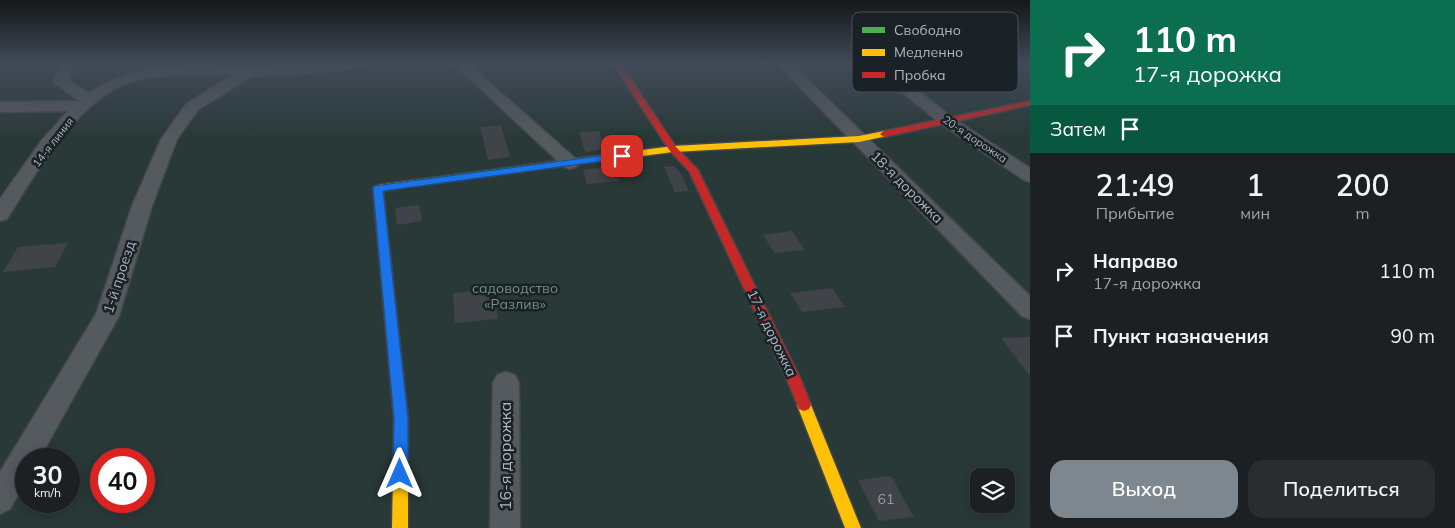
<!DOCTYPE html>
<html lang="ru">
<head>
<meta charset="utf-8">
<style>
	:root { --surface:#1c2023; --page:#292d30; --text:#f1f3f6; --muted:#a0a3a6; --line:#3a3e41; --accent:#7f878e }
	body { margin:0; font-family:Mulish,sans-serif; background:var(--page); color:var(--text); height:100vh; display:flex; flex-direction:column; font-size:19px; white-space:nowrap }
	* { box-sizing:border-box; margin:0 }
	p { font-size:16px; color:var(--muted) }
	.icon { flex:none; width:28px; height:28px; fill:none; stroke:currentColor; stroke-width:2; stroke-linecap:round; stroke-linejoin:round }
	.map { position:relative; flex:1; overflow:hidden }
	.panel { display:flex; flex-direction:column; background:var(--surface); width:425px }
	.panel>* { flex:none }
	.hud { background:#0b6e4f; color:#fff; overflow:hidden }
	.tools { position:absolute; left:970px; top:468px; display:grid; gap:10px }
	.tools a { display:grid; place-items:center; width:45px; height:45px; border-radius:10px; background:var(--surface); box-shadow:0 2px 12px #0003,0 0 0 1px var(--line); font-size:25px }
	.speed { position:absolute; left:15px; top:448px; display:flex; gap:10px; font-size:25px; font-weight:700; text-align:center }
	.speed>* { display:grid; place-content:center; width:65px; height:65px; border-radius:50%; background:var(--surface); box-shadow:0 2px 12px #0003,0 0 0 1px var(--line); line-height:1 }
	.speed small { font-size:12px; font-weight:400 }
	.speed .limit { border:8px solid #d22; background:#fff; color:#111 }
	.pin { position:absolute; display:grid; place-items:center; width:42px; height:42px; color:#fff; margin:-21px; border-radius:10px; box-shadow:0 2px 8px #0006 }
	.me { position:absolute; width:55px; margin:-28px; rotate:0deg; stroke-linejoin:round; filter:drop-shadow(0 0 4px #0008) }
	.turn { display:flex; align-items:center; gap:18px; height:105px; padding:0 20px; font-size:22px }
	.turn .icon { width:65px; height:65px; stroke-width:2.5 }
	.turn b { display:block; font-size:35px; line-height:42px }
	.then { display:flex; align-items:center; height:48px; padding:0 20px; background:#0003; gap:10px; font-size:19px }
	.eta { display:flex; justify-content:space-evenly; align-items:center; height:85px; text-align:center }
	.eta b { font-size:30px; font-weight:600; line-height:35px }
	.action { display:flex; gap:10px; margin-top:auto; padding:10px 20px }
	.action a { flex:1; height:58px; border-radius:15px; background:var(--accent); color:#fff; font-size:20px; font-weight:600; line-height:58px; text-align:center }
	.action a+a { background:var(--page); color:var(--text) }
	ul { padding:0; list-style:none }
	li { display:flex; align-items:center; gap:15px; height:65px; padding:0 20px }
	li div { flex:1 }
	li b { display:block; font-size:19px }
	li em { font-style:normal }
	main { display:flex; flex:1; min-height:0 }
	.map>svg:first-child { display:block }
	.green { fill:#293938; fill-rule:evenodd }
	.building { fill:#404448 }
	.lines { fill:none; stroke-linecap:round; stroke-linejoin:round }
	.street-casing { stroke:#43474a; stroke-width:3 }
	.fast-casing { stroke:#43474a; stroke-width:3 }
	.slow-casing { stroke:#43474a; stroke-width:3 }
	.jam-casing { stroke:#43474a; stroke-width:3 }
	.street { fill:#555a5e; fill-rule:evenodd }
	.fast { fill:#4caf50; fill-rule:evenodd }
	.slow { fill:#ffc107; fill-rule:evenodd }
	.jam { fill:#c62828; fill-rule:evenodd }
	.route { fill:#1a73e8; stroke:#114b97 }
	.labels { text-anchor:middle; stroke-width:5; stroke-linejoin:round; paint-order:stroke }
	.far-street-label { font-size:11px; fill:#afb8c1; stroke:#1a2228 }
	.street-label { font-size:14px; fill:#afb8c1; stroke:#1a2228 }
	.park-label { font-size:14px; fill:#719375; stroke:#1a2228 }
	.near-number-label { font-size:14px; fill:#939ba3 }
	.near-street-label { font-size:16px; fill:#afb8c1; stroke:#1a2228 }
	.key { fill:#1a2228; stroke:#474f56; stroke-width:1 }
	.key-label { font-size:14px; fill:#afb8c1 }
</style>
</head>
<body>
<main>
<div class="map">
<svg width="1030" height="528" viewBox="0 0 1030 528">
	<rect width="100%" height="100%" fill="#262b2f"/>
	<path class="green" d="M0,64H1030V528H0ZM26,459H69V501H26ZM101,459H144V501H101ZM979,476H1006V504H979Z"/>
	<path class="building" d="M501,125L510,157L488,160L480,127Z
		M599,131L606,149L585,152L579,132Z
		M613,166L619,181L587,184L583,170Z
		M674,166L681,174L689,191L675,192L664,167Z
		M419,205L422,221L397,225L395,208Z
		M792,231L805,250L775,253L763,235Z
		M68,243L55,267L3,272L18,247Z
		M832,288L845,307L802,312L790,293Z
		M493,289L498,319L455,323L453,293Z
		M1030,337V376L1001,338Z
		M891,476L914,517L879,521L858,480Z"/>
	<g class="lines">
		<defs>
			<path id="street" d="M60,64H74L69,81L89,93C139,57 205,68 264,67C297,66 330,63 363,64L361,67L356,68L286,75L252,76L198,110L177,139L152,206L119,316L39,459H26V481L10,509L0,514V472L96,314L132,206L161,139L186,104L232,75C199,75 162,72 130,82C78,99 35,175 7,219L0,221V199L41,141L68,111L0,112V102L79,101L53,82Z
				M454,64H469L576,159L579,163L576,167L570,169L564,167Z
				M777,64H792L1030,296V319L1022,316Z
				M868,64H884L953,118L1030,168V182L1024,180L941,124Z
				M506,372L515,375L519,383L520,528H490L493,383L497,375Z"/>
			<path id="fast" d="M619,153L622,154V158L416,186L411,183L416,180Z"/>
			<path id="slow" d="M884,131L888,134L887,136L859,142L673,152L619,159L614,156L619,153L673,146L859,136Z
				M416,180L419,181L421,183L419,185L383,191L408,419V528H392L394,419L373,188L378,185Z
				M804,399L809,401L811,405L861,528H845L797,405L799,401Z"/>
			<path id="jam" d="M613,64H621L676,147L698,170L802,382L811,405L809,409L804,411L799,409L788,382L689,171L670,151Z
				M1030,101V105L884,137L880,134L884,131Z"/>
		</defs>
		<use href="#street" class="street-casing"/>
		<use href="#fast" class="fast-casing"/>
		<use href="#slow" class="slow-casing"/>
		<use href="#jam" class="jam-casing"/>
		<use href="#street" class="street"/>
		<use href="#fast" class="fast"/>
		<use href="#slow" class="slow"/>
		<use href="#jam" class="jam"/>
	</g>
	<linearGradient id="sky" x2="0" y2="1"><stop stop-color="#15181a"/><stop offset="0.46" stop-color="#414a58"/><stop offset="1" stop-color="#414a58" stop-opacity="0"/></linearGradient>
	<rect width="1030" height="138" fill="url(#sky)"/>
	<path class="route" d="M622,153L626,156L625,158L383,191L408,419V474L406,479L400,481L395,479L393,474L394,419L373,188L374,186Z"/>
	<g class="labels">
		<g class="far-street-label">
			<text transform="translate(975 139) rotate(34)" y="4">20-я дорожка</text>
			<text transform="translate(53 142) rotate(-52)" y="4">14-я линия</text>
		</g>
		<g class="street-label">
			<text transform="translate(907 187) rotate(45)" y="5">18-я дорожка</text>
			<text transform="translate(119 277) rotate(-72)" y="5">1-й проезд</text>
			<text transform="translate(772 333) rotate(64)" y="5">17-я дорожка</text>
		</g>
		<g class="park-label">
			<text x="515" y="293">садоводство<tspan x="515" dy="16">«Разлив»</tspan></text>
		</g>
		<g class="near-number-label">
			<text x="886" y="504">61</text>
		</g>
		<g class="near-street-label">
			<text transform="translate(505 456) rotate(-90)" y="6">16-я дорожка</text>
		</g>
	</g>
	<rect x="852" y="12" width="166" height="80" rx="8" class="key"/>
	<rect x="862" y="27" width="23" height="6" fill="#4caf50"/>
	<rect x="862" y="49" width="23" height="7" fill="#ffc107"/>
	<rect x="862" y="72" width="23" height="6" fill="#c62828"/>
	<g class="key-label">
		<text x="894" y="35">Свободно</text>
		<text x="894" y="57">Медленно</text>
		<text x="894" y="80">Пробка</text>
	</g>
</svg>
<div class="tools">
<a><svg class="icon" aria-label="layers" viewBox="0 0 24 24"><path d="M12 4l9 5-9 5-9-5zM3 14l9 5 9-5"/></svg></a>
</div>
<div class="speed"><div>30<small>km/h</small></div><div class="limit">40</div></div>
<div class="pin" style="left:622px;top:156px;background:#d93025"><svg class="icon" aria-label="arrive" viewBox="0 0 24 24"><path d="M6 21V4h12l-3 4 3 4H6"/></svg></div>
<svg class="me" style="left:400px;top:474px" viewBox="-20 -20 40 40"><path d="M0-17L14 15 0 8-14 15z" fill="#1a73e8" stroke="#fff" stroke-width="4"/></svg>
</div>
<section class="panel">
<div class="hud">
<div class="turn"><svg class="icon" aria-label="right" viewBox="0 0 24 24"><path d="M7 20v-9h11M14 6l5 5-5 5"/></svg><div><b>110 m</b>17-я дорожка</div></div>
<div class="then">Затем<svg class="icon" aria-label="arrive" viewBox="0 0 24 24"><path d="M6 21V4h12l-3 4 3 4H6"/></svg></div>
</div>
<div class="eta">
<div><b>21:49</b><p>Прибытие</p></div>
<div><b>1</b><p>мин</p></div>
<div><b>200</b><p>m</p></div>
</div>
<ul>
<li><svg class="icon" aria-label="right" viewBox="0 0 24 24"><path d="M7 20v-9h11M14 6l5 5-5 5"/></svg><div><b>Направо</b><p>17-я дорожка</p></div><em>110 m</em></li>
<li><svg class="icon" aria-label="arrive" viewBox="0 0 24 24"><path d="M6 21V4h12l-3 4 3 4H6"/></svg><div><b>Пункт назначения</b></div><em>90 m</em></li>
</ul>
<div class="action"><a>Выход</a><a>Поделиться</a></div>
</section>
</main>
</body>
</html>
